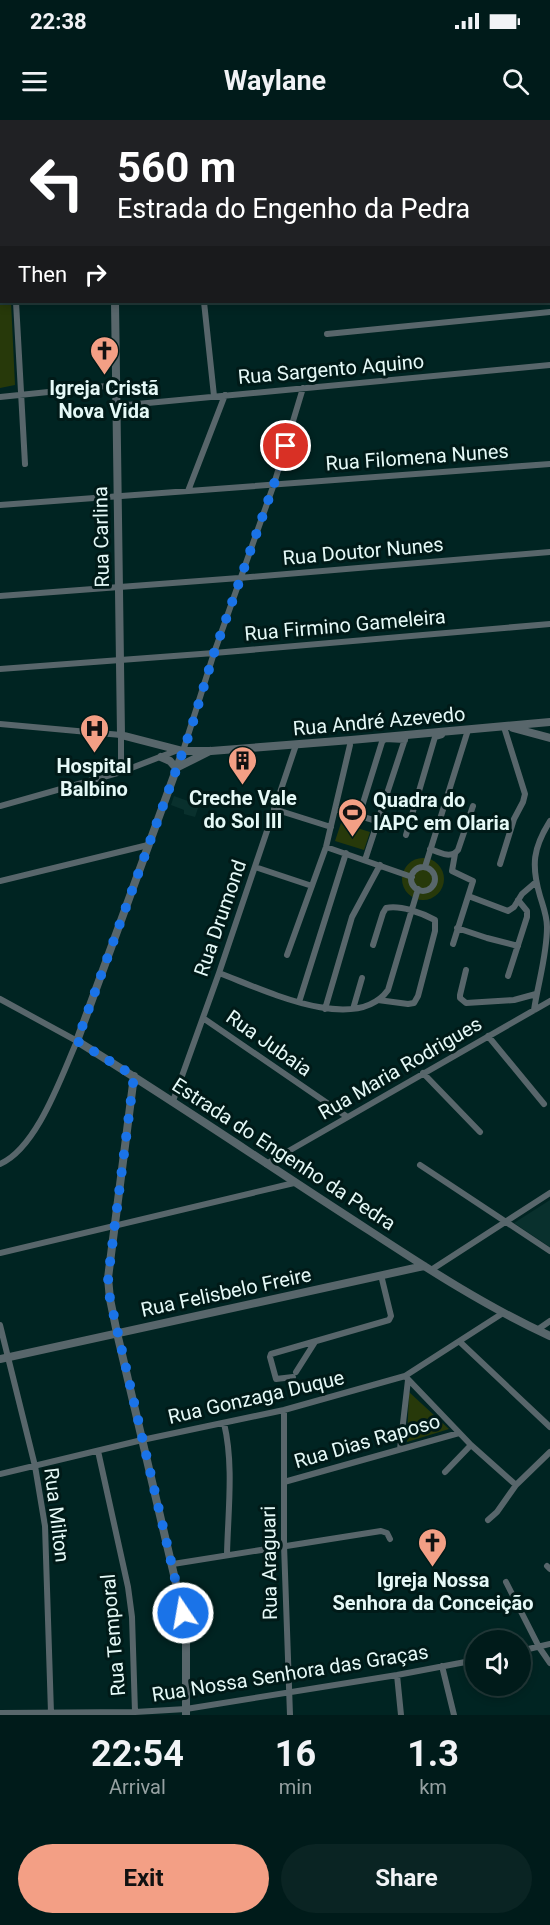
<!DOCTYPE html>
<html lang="en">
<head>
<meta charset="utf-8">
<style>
	:root { --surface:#001b1a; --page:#0a2423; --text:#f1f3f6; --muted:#95a1a2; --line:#223939; --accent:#f39f85 }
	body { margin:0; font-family:Roboto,sans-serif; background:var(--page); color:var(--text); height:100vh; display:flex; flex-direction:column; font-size:22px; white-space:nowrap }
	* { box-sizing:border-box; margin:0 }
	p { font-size:20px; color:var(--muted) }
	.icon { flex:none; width:33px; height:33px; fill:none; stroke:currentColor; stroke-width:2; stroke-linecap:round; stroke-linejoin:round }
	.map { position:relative; height:1595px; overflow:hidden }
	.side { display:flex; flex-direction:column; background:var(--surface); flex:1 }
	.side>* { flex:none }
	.top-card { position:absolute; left:0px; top:0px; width:550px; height:183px; box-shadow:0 3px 9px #0003,0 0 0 2px var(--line); background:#202124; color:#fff; overflow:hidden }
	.tools { position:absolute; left:465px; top:1510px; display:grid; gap:12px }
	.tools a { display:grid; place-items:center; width:66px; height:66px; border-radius:50%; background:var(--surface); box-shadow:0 3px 9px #0003,0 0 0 2px var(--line); font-size:30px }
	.pin { position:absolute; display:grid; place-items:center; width:51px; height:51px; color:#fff; margin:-26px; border:3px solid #fff; border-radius:50%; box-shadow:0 2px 6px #0007 }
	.me { position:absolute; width:66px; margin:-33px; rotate:348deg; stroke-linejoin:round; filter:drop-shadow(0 0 4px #0008) }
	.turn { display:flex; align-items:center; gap:21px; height:126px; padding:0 18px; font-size:27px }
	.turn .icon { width:78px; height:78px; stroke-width:2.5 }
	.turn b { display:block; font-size:42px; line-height:51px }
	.then { display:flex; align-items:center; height:57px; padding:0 18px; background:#0003; gap:12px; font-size:22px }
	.eta { display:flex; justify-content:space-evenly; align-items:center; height:102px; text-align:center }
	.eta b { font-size:36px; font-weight:700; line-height:42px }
	.primary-button { display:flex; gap:12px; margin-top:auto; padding:12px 18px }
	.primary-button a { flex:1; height:69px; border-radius:36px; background:var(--accent); color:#111; font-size:24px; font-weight:700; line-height:69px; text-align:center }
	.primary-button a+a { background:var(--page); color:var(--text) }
	.status { display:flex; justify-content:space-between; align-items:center; height:42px; padding:0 30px; background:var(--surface); direction:ltr }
	.status svg { height:16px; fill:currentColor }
	header { display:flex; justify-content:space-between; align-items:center; height:78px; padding:0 18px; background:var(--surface); font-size:27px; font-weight:700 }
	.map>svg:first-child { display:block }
	.built { fill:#09302d }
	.green { fill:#27390a }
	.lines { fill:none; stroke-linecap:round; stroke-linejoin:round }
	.minor { stroke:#58666b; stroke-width:6 }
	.tertiary { stroke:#58666b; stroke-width:8 }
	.route { stroke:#1a73e8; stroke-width:10; stroke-dasharray:0 18 }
	.labels { text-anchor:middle; stroke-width:6; stroke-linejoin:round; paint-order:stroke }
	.street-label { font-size:20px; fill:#e5f9f7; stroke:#001a18 }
	.poi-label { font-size:20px; font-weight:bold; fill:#e5f9f7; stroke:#001a18 }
</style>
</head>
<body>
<div class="status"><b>22:38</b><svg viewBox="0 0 49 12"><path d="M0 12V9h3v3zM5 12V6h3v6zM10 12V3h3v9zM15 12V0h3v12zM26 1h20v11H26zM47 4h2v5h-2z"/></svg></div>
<header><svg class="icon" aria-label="menu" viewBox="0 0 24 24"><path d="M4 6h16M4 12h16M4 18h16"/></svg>Waylane<svg class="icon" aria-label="search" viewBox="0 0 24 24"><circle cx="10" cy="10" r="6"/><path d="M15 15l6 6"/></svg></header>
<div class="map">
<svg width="550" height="1595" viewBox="0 0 550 1595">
	<rect width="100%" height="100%" fill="#002422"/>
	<path class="built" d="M174,676L199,685L195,697L184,694V690L171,685Z
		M550,1080V1127L514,1103Z"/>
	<path class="green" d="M0,157H1L2,182H11L15,265L0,268Z
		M341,703L370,712L364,730L335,721Z
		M402 759a21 21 0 1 1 42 0a21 21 0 1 1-42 0Z
		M409,1272L449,1309L407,1322Z"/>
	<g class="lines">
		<path class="minor" d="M37,0V2
			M94,0L95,2
			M200,2L206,0
			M400,2L401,0
			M0,47H2
			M549,136H550
			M16,182L25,344
			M204,182L214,276
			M327,214L550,192
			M0,277L116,265
			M116,286L550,245
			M188,371L225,275
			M0,385L550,344
			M0,476L239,458L550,432
			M0,549L214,533L550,504
			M0,604L121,615V652
			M183,631L214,533L274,364L303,268
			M0,686L121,652L178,630
			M274,689L331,707
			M335,689L377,701
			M359,696L382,622L385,619L405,620
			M406,715L435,617L442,615
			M326,727L412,757
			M430,729C440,733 451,739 458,730L473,686
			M365,740L406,616
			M500,744L514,699L523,682L525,674L504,607
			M255,747L312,766
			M425,747L468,610
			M411 759a12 12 0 1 1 24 0a12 12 0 1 1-24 0Z
			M0,761L148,725
			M471,777L508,791L514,787L522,774L536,762
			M457,808L487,818L518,826
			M453,824L473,761L452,751L455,734
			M373,825L383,793L386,788C401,785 422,793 435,800V811L418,876L414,883L408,884L378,880
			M287,835L326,727L350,625
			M466,850L460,875V878L466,883L514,880L536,874
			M219,853C260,868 355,916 388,870L418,769
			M508,856L527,797V791L518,780
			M0,879L77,921C61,957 37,1028 0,1044
			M299,882L346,733
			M325,889L352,797L380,745
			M353,889L362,858
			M534,890C538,863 547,835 547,807C547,796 543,786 540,776C531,745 533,728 550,701
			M203,898L346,996
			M488,916L544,984
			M423,953L480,1012
			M173,981L219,853L296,625
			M266,1044L550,881
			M420,1045L550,1131
			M0,1133L294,1063
			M431,1150L550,1073
			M0,1205L35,1346L45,1406L51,1593
			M537,1210L550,1201
			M460,1222L550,1307
			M296,1252L315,1222
			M405,1256L471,1325L516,1365
			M293,1257L276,1259L270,1237L271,1234L389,1200L391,1196L381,1155
			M284,1290V1425L290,1595
			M224,1303C234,1345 228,1391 227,1434
			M400,1329L408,1260
			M98,1331L128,1467L132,1497L135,1592
			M445,1352L471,1325
			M0,1354L142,1320L284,1290L405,1256L503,1193
			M284,1362L459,1313
			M488,1400L497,1392L516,1365L550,1332
			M173,1444L381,1411L387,1413L390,1419
			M547,1446L550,1449
			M506,1462L539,1527L550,1543
			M520,1531L550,1524
			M442,1546L454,1595
			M397,1555L401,1595
			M0,1593L135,1592L186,1589L397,1555L476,1540"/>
		<path class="tertiary" d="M522,0L524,2
			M486,2L493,0
			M549,32L550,33
			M0,111H2
			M115,182L121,615L183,631H211L351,620L550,602
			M513,608L550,618
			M183,631L77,921C176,982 272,1048 370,1111C428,1149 487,1187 550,1216
			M161,637L170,641L176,648
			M176,648L210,631
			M134,956L108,1158L110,1179L117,1213L183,1493L186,1515V1595
			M0,1239L424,1146"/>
	</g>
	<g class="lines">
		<path class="route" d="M183,1493L110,1179L108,1158L134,956L77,921L190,612L214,533L274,364L286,326"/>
	</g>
	<defs>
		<symbol id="church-pin" viewBox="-11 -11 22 30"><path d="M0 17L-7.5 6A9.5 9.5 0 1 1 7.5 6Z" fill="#f39f85" stroke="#001a18"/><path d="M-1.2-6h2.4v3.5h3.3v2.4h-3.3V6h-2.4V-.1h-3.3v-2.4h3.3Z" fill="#111"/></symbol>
		<symbol id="hospital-pin" viewBox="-11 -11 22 30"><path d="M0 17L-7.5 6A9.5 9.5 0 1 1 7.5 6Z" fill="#f39f85" stroke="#001a18"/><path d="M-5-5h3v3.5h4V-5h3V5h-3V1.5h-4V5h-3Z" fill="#111"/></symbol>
		<symbol id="building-pin" viewBox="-11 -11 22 30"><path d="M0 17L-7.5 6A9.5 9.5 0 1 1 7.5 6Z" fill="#f39f85" stroke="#001a18"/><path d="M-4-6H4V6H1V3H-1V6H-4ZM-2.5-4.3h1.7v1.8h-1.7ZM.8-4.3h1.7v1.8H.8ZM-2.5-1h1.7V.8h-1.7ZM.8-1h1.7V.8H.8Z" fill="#111"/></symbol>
		<symbol id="stadium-pin" viewBox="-11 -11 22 30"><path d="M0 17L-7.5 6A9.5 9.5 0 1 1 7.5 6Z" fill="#f39f85" stroke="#001a18"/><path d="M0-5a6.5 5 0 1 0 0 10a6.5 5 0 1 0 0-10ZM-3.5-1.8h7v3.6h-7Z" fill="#111"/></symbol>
	</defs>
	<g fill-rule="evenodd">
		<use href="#church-pin" x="88" y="214" width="33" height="45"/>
		<use href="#hospital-pin" x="78" y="592" width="33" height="45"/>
		<use href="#building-pin" x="226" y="624" width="33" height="45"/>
		<use href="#stadium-pin" x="336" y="676" width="33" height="45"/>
		<use href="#church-pin" x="416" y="1406" width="33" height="45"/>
	</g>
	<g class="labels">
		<g class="street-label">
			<text transform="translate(331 249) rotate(-5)" y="7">Rua Sargento Aquino</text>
			<text transform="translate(417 337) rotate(-4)" y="7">Rua Filomena Nunes</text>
			<text transform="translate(101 417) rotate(-91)" y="7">Rua Carlina</text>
			<text transform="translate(363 431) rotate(-5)" y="7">Rua Doutor Nunes</text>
			<text transform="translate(345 505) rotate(-5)" y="7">Rua Firmino Gameleira</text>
			<text transform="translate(379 601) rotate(-5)" y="7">Rua André Azevedo</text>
			<text transform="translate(220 798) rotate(-71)" y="7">Rua Drumond</text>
			<text transform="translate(269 923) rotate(35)" y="7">Rua Jubaia</text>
			<text transform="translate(400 948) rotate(-30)" y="7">Rua Maria Rodrigues</text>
			<text transform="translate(284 1034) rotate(33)" y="7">Estrada do Engenho da Pedra</text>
			<text transform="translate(226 1172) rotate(-12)" y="7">Rua Felisbelo Freire</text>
			<text transform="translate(256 1277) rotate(-13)" y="7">Rua Gonzaga Duque</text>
			<text transform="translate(367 1321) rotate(-16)" y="7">Rua Dias Raposo</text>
			<text transform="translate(57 1395) rotate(83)" y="7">Rua Milton</text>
			<text transform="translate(269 1443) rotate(-91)" y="7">Rua Araguari</text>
			<text transform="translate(113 1515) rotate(-95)" y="7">Rua Temporal</text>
			<text transform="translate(290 1553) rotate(-9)" y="7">Rua Nossa Senhora das Graças</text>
		</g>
		<g class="poi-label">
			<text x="104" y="275">Igreja Cristã<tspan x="104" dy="23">Nova Vida</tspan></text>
			<text x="94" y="653">Hospital<tspan x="94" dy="23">Balbino</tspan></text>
			<text x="243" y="685">Creche Vale<tspan x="243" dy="23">do Sol III</tspan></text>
			<text x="373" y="687" text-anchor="start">Quadra do<tspan x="373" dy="23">IAPC em Olaria</tspan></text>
			<text x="433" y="1467">Igreja Nossa<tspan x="433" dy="23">Senhora da Conceição</tspan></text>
		</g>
	</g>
</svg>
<div class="tools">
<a><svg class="icon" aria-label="sound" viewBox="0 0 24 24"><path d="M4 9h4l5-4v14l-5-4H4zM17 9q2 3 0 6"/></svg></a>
</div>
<div class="pin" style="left:286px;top:326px;background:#d93025"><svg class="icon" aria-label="arrive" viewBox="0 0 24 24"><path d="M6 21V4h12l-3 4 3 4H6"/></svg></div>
<svg class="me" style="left:183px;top:1493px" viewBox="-20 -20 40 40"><circle r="17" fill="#1a73e8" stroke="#fff" stroke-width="3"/><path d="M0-11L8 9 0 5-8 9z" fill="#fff"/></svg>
<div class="top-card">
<div class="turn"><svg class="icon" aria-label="left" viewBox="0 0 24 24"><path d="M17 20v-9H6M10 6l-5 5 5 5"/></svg><div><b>560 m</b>Estrada do Engenho da Pedra</div></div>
<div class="then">Then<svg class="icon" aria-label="right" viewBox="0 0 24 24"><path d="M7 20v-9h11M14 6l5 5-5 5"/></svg></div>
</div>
</div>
<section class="side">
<div class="eta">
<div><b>22:54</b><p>Arrival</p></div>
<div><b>16</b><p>min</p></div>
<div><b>1.3</b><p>km</p></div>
</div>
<div class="primary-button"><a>Exit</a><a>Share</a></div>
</section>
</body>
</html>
